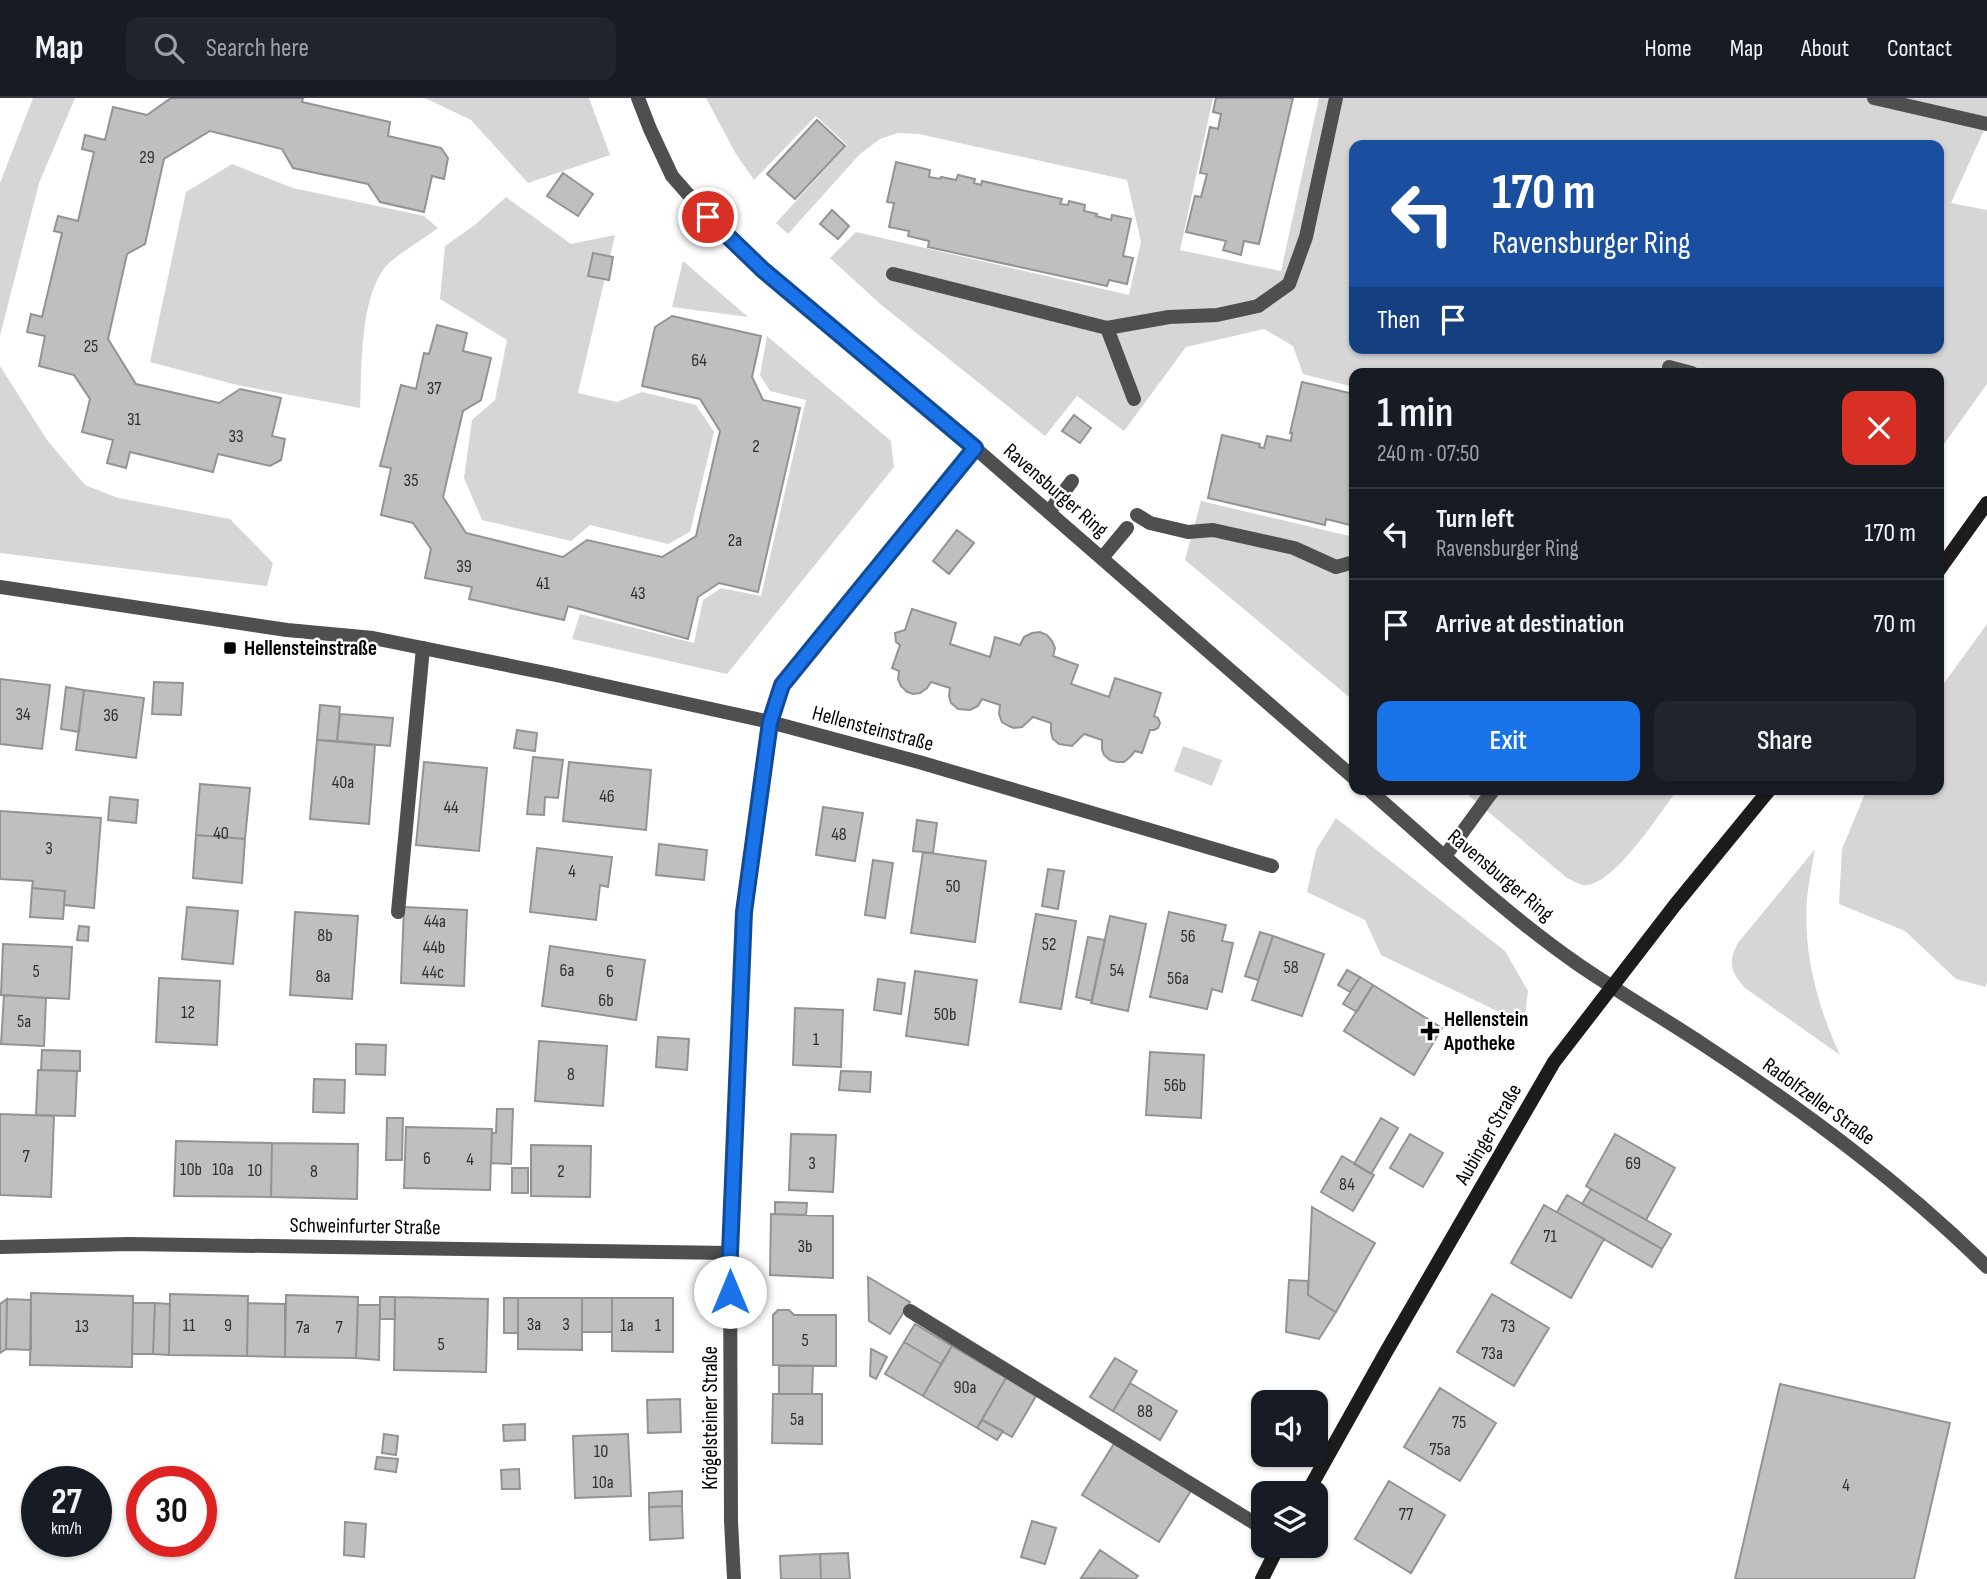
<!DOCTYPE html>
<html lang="en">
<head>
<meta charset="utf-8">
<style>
	:root { --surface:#171b24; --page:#20242c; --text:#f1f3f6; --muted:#9ea1a6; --line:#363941; --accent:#1a73e8 }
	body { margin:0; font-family:"Sofia Sans Condensed",sans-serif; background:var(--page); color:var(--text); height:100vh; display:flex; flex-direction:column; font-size:26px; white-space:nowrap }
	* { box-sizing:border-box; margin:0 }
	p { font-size:23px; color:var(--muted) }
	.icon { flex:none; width:38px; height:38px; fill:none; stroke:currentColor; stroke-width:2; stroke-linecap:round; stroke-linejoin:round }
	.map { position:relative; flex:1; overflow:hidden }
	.side { position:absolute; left:1349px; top:270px; width:595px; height:427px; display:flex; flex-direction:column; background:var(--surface); border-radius:14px; box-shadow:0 2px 5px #0004 }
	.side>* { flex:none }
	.top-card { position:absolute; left:1349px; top:42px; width:595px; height:214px; border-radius:14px; box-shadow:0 2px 5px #0004; background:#1a4fa0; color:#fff; overflow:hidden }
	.buttons { position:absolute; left:1251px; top:1292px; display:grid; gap:14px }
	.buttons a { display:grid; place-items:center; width:77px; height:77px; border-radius:14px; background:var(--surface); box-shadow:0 2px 5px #0004; font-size:35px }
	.speed { position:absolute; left:21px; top:1368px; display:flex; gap:14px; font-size:35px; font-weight:700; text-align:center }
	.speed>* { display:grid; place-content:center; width:91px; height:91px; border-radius:50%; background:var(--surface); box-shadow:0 2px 5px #0004; line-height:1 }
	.speed small { font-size:18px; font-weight:400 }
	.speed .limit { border:10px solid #d22; background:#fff; color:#111 }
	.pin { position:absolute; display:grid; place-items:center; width:60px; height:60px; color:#fff; margin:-30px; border:4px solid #fff; border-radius:50%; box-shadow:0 2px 7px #0007 }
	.me { position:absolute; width:77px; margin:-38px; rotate:0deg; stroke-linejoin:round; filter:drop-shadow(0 0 5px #0008) }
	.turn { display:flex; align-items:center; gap:24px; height:147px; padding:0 28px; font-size:32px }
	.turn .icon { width:91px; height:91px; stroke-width:2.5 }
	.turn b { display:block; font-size:49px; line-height:60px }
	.then { display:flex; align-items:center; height:66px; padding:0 28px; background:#0003; gap:14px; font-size:26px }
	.round { display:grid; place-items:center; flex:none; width:74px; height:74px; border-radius:14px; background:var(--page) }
	.summary { display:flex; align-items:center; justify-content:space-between; height:119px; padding:0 28px }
	h1 { font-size:42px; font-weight:600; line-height:52px }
	.cta { display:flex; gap:14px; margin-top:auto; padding:14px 28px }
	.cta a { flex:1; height:80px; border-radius:14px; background:var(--accent); color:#fff; font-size:28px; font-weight:600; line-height:80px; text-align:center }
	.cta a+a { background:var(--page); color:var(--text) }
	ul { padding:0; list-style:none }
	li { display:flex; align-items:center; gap:21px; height:91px; padding:0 28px; border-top:2px solid var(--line) }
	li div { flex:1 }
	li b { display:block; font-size:26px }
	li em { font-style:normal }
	header { display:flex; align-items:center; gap:42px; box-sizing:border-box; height:98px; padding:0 35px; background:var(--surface); border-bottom:2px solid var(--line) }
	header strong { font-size:33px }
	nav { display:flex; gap:38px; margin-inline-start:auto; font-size:24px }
	.search { width:490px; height:63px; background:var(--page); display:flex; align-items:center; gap:18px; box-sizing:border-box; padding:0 24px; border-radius:14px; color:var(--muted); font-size:26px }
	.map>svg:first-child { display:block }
	.green { fill:#d6d6d6; fill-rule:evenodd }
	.building { fill:#bfbfbf; stroke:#939393; stroke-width:2 }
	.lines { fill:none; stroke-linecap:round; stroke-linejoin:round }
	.service { stroke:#4f4f4f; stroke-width:14 }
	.minor { stroke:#4f4f4f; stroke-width:14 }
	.secondary { stroke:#1c1c1c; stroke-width:14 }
	.route-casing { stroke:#114b97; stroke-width:18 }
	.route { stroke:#1a73e8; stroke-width:12 }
	.poi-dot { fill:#000; stroke:#fff; stroke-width:2.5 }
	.labels { text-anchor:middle; stroke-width:5; stroke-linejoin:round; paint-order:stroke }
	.number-label { font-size:18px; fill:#303030 }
	.street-label { font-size:21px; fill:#000; stroke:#fff }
	.poi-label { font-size:21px; font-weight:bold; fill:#000; stroke:#fff; text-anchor:start }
</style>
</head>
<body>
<header>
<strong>Map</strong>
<div class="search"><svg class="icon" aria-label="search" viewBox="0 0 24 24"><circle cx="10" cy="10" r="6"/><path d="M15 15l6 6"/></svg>Search here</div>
<nav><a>Home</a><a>Map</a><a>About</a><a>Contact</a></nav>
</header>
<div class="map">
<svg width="1987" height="1481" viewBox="0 0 1987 1481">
	<rect width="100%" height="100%" fill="#fff"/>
	<path class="green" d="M33,0H75L39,85L0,238V85Z
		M425,0H589L610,57L528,85L471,22Z
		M706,0H1213L1180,152L1281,173L1319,0H1987V33L1984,32L1951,105L1987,112V286L1939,353V275H1671L1660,271L1659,275H1354V289L1303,276L1293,248L1264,231L1186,249L1124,333L1077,298L1045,338L879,205L830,160L856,134L1129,197L1141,144L1127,82L919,36L898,35L880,41L860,56L788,136L776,125L847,47L816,18L754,82L736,56ZM1354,47H1939V250H1354Z
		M232,66L293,90L424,118L438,130C425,140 395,158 386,168C359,201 362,270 360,310L237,287L150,264L186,94Z
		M506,99L571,146L615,137L578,295L617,304L642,294L696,307L714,334L690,434L668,446L590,427L571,443L482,422L464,380L472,322L495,302L507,242L440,201L445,148L476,126Z
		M683,163L748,219L672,209Z
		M767,238L891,343L894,369L727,576L572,541L580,516L694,545L703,502L721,490L761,498L806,302L770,293L760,277Z
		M0,268L47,342L85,387L118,400L230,421L273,465L267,488L0,455Z
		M1201,403L1354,439V603L1185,462Z
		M1987,526V883L1986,889L1956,881L1905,833L1839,806L1842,751L1867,691H1939V592Z
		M1183,648L1222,662L1212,688L1174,673Z
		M1461,691H1678C1661,713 1612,792 1582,787C1578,786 1572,782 1567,780Z
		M1336,720L1505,853L1528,893L1524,926L1381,857L1365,822L1307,794L1316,752Z
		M1815,751C1812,767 1809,783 1807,800C1803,855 1817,907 1840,957L1745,890C1731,874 1727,865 1738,845Z"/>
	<path class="building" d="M171,0H303L302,4L390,24L388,38L441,50L448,60L444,81L432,78L424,114L380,104L368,86L293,70L282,51L210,33L164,61L145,146L127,156L108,241L136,286L219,305L240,291L281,300L272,338L285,341L281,362L270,368L218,356L213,374L130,354L126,370L107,365L113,342L82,334L90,301L74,277L39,268L45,238L27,234L31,216L42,219L62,135L54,133L58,118L78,123L94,54L82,51L85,37L105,42L113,9L147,17Z
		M1216,0H1293L1259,146L1244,143L1241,157L1223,152L1226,143L1186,134L1195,98L1201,99L1207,76L1200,75L1210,29L1218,31L1221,16L1213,14Z
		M817,22L845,48L795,101L767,76Z
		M896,64L930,72L929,79L940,81L941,79L956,82L958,77L975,81L974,85L981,87L982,83L1062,101L1060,106L1068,107L1069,103L1085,107L1084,113L1097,116L1096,118L1111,122L1112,117L1131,121L1123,158L1133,160L1127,186L1109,182L1107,188L928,149L929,143L908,138L909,133L889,129L894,105L887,104Z
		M563,75L593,96L578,118L547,98Z
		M832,112L849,128L838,141L820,126Z
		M593,155L613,159L609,182L588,178Z
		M672,218L761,238L752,279L763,302L800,310L758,494L719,485L698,499L688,541L568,508L564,522L469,501L472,489L425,480L431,451L413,425L381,417L391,370L380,368L401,287L416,291L424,255L429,256L437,227L467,235L463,253L491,260L481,302L463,313L443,399L466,435L563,459L587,442L662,459L696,438L720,333L700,301L642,288L655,229Z
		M1302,284L1354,296V428L1326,421L1325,427L1208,400L1222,337L1260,346L1259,349L1264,350L1267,338L1291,343L1292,335H1290Z
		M1074,317L1091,330L1080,345L1062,333Z
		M957,432L974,445L949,476L933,463Z
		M912,511L956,525L950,546L990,559L995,539L1020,547L1024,539L1032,535L1040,534L1047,537L1052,543L1055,550L1053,558L1078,567L1071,586L1109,599L1115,580L1161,595L1154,618L1158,620L1160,625L1158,630L1154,632H1150L1142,655L1135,653L1130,659L1124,664H1117L1110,662L1104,657L1102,651V642L1084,636L1072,648L1059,646L1053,641L1051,634V625L1033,619L1022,629L1014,630L1009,628L1002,624L999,616L1000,607L982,601L978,608L970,612L958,611L951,605L949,598L950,590L931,584L927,590L920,595L913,596L907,594L901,588L898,581L899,573L892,570L900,547L896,544L895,535L905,532Z
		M0,581L50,587L42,651L0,646Z
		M154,584L183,585L181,617L152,616Z
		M66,589L84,592L79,634L61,631Z
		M84,592L144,600L136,660L76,652Z
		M320,607L340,609L337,643L317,642Z
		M340,616L393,620L390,648L337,643Z
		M517,632L537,635L535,653L514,650Z
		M317,642L375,647L369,726L310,721Z
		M533,659L563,662L558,700L545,699L544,717L527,716Z
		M424,664L487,670L479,753L416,747Z
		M569,664L651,672L646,732L563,723Z
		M200,686L250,690L245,741L196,737Z
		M110,699L138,702L136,725L108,722Z
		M823,709L863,715L855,763L816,757Z
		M0,713L101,720L94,810L64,807L65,793L32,790L33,783L0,781Z
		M917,722L937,725L933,755L913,753Z
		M196,737L245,741L242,785L193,780Z
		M659,746L707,752L704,782L656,777Z
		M537,750L612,759L608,789L600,787L596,822L530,814Z
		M923,754L986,763L975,844L911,835Z
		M873,762L893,765L885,820L865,817Z
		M1048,771L1064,773L1058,811L1042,808Z
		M32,790L65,793L63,821L30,819Z
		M187,809L238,813L233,866L182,861Z
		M404,809L467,812L464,888L401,885Z
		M295,814L358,818L352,901L290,897Z
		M1169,814L1226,827L1222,843L1233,845L1222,894L1212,891L1207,911L1150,899Z
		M1036,816L1076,823L1061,911L1020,904Z
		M1110,818L1146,826L1128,913L1091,905Z
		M79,828L89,829L88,843L77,842Z
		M1260,834L1273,838L1258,882L1245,878Z
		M1273,838L1324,856L1302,918L1252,902Z
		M1088,839L1105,842L1092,903L1076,899Z
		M3,846L72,849L69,901L1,897Z
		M550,848L645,862L636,922L542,908Z
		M1347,872L1360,879L1350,894L1338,887Z
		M915,873L977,882L968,947L906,938Z
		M1360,879L1373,887L1357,914L1343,906Z
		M159,880L220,883L217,947L156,944Z
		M878,881L905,885L901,916L874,912Z
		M1373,887L1442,930L1414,977L1344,933Z
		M4,897L46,900L44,948L1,946Z
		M795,910L843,912L841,969L793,967Z
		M658,939L689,941L687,972L656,969Z
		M539,943L607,948L603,1008L535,1003Z
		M356,946L386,947L385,977L356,976Z
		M42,952L80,953V973L41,972Z
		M1150,954L1204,957L1201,1020L1146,1017Z
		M38,972L77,973L75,1018L36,1017Z
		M841,973L871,974L870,994L839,992Z
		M314,981L345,982L344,1015L313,1014Z
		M497,1011H513L511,1066L491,1065L492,1035H496Z
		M0,1016L54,1018L51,1099L0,1097Z
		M387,1020H403L402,1062H386Z
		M1381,1020L1398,1030L1371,1076L1354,1066Z
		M406,1029L492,1031L490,1092L404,1090Z
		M791,1036L836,1037L833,1094L789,1092Z
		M1410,1036L1443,1055L1423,1089L1390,1070Z
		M1615,1036L1675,1070L1646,1122L1586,1088Z
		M176,1043L272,1045L271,1099L174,1098Z
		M272,1045L358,1046L357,1101L271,1099Z
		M531,1047L591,1048L590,1099L531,1098Z
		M1342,1058L1374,1077L1353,1113L1321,1094Z
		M512,1070H528V1095H512Z
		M1591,1091L1671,1136L1662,1151L1582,1106Z
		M1567,1097L1662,1151L1652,1169L1557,1114Z
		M775,1104L807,1105L806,1117L775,1116Z
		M1544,1107L1604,1141L1571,1200L1511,1165Z
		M1312,1109L1375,1145L1336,1214L1308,1197Z
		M771,1116L833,1118V1180L770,1177Z
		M868,1179L910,1204L890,1236L869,1223Z
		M1289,1182L1308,1183V1197L1336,1214L1319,1241L1286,1234Z
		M31,1195L133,1198L132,1269L30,1267Z
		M170,1196L248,1198L247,1258L169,1257Z
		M1492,1196L1549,1230L1514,1288L1457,1254Z
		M286,1197L358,1199L356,1260L285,1259Z
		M380,1199H395V1221H380Z
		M395,1199L488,1201L486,1274L394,1272Z
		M504,1200H518V1235H504Z
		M518,1200H582V1252L518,1251Z
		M582,1200H612V1234H582Z
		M612,1200H673V1254L612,1253Z
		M7,1201L31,1202V1252L6,1251Z
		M7,1201L6,1251L0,1255V1206Z
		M133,1205H155L153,1256H132Z
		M155,1205L170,1206L169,1257L153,1256Z
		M248,1205L285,1206V1259L247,1258Z
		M358,1207H380L379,1262L356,1260Z
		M778,1212H789L794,1217H836V1268L773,1267V1217Z
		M915,1226L952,1248L941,1266L904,1244Z
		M904,1244L941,1266L923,1298L885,1276Z
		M952,1248L1006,1280L977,1330L923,1298Z
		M871,1251L887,1259L876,1281L870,1278Z
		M1115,1260L1137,1273L1113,1313L1090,1299Z
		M779,1268H813L812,1296H779Z
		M1006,1280L1036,1298L1012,1339L982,1322Z
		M1130,1285L1177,1313L1160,1342L1113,1313Z
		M1780,1286L1950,1325L1914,1481H1735Z
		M1440,1290L1496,1325L1460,1383L1404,1349Z
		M773,1296H822V1346L772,1345Z
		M680,1301L681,1334L648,1335L647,1302Z
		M982,1322L1003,1333L997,1342L977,1330Z
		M525,1326V1342L504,1343L503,1327Z
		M384,1336L398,1338L396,1357L382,1355Z
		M628,1336L631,1398L575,1400L573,1338Z
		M1115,1344L1192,1391L1159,1444L1082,1397Z
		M377,1359L398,1361L396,1374L375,1371Z
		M519,1371L520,1391H502L501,1372Z
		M1389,1383L1445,1417L1411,1475L1355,1441Z
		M682,1393V1408L649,1409V1395Z
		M682,1408L683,1440L650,1442L649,1409Z
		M1032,1423L1056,1430L1045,1466L1021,1459Z
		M345,1424L366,1426L364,1459L344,1457Z
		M1100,1452L1138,1478L1135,1481L1081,1480Z
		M848,1455L850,1481H821L820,1456Z
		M820,1456L821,1481H781L780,1458Z"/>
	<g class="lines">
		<path class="service" d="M1874,0L1987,26
			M893,176L1107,230L1134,301
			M1107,230L1169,219L1217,217L1258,208L1289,186L1306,139L1336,0
			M1669,269L1692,275
			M1049,414L1072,383
			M1137,417L1150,425L1188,434L1213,432L1294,450L1336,469L1354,464
			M1102,460L1127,430
			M1445,758L1494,691
			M398,814L423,550
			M910,1213L1264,1431"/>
		<path class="minor" d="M638,0L650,31L672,78L708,119L763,172L975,350L1354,680
			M0,489L287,532L373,540L556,577L770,624L919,664L1272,768
			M1368,691C1437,751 1504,815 1579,867C1620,895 1663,920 1704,947C1804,1013 1902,1085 1987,1169
			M0,1149L129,1146L730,1155
			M734,1481L731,1423L730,1155L744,814L770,624L782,587L975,350"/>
		<path class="secondary" d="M1939,472L1987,405
			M1307,1395L1386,1254L1554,964L1675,807L1770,691
			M1262,1481L1279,1447"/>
	</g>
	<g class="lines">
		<defs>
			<path id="route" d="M708,119L763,172L975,350L782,587L770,624L744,814L730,1155V1194"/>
		</defs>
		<use href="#route" class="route-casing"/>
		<use href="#route" class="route"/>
	</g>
	<g class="poi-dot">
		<rect x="223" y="543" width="14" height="14" rx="3.5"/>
		<path d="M1426.5 922.5h7v7h7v7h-7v7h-7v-7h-7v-7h7z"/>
	</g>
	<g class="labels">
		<g class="number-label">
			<text x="147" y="65">29</text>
			<text x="91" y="254">25</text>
			<text x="699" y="268">64</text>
			<text x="434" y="296">37</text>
			<text x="134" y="327">31</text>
			<text x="236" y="344">33</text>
			<text x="756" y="354">2</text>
			<text x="411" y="388">35</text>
			<text x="735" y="448">2a</text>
			<text x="464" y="474">39</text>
			<text x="543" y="491">41</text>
			<text x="638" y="501">43</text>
			<text x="23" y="622">34</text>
			<text x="111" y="623">36</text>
			<text x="343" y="690">40a</text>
			<text x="607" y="704">46</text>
			<text x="451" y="715">44</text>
			<text x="221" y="741">40</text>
			<text x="839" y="742">48</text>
			<text x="49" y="756">3</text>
			<text x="572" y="779">4</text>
			<text x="953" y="794">50</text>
			<text x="435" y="829">44a</text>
			<text x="325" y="843">8b</text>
			<text x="1188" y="844">56</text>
			<text x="1049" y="852">52</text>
			<text x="434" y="855">44b</text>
			<text x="1291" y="875">58</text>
			<text x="567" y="878">6a</text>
			<text x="1117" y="878">54</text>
			<text x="36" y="879">5</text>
			<text x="610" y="879">6</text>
			<text x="433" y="880">44c</text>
			<text x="323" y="884">8a</text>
			<text x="1178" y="886">56a</text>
			<text x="606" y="908">6b</text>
			<text x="188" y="920">12</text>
			<text x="945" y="922">50b</text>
			<text x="24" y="929">5a</text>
			<text x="816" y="947">1</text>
			<text x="571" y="982">8</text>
			<text x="1175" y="993">56b</text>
			<text x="26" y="1064">7</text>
			<text x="427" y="1066">6</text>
			<text x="470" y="1067">4</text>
			<text x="812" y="1071">3</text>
			<text x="1633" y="1071">69</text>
			<text x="191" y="1077">10b</text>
			<text x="223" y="1077">10a</text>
			<text x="255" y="1078">10</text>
			<text x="314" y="1079">8</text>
			<text x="561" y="1079">2</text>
			<text x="1347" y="1092">84</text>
			<text x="1550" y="1144">71</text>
			<text x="805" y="1154">3b</text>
			<text x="534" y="1232">3a</text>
			<text x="566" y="1232">3</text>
			<text x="189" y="1233">11</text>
			<text x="228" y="1233">9</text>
			<text x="627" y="1233">1a</text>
			<text x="658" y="1233">1</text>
			<text x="82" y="1234">13</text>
			<text x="1508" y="1234">73</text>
			<text x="303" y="1235">7a</text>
			<text x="339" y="1235">7</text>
			<text x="805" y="1248">5</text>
			<text x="441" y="1252">5</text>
			<text x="1492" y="1261">73a</text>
			<text x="965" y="1295">90a</text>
			<text x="1145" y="1319">88</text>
			<text x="797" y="1327">5a</text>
			<text x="1459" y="1330">75</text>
			<text x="1440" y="1357">75a</text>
			<text x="601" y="1359">10</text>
			<text x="603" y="1390">10a</text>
			<text x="1846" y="1393">4</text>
			<text x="1406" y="1422">77</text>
		</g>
		<g class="street-label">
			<text transform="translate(1056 392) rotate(41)" y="7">Ravensburger Ring</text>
			<text transform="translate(873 630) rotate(15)" y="7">Hellensteinstraße</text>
			<text transform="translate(1501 777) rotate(40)" y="7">Ravensburger Ring</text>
			<text transform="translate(1819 1003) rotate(36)" y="7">Radolfzeller Straße</text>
			<text transform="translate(1488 1036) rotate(-60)" y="7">Aubinger Straße</text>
			<text transform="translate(365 1128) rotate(1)" y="7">Schweinfurter Straße</text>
			<text transform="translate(710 1320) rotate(-90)" y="7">Krögelsteiner Straße</text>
		</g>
		<g class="poi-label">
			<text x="244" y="557">Hellensteinstraße</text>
			<text x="1444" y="928">Hellenstein<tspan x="1444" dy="24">Apotheke</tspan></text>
		</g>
	</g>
</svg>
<div class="buttons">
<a><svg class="icon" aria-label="sound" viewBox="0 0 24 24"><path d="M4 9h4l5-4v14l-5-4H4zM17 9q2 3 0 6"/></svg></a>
<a><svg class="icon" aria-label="layers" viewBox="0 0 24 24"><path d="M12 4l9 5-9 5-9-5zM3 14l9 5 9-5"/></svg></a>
</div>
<div class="speed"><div>27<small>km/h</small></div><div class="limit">30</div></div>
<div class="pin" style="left:708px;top:119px;background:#d93025"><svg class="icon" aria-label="arrive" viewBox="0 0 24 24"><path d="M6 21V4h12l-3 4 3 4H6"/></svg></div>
<svg class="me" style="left:730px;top:1194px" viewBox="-20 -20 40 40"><circle r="19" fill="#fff"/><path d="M0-13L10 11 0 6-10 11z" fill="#1a73e8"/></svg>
<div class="top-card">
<div class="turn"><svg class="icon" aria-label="left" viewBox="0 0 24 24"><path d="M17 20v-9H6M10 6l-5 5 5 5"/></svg><div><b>170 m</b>Ravensburger Ring</div></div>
<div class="then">Then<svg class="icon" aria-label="arrive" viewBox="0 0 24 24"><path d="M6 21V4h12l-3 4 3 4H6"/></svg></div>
</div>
<section class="side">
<div class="summary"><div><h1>1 min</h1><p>240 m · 07:50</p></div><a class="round" style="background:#d93025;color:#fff"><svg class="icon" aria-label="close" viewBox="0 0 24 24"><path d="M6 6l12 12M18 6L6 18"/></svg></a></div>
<ul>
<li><svg class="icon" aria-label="left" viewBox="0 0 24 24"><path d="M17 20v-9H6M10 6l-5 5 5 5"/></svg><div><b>Turn left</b><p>Ravensburger Ring</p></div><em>170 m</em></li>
<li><svg class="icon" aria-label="arrive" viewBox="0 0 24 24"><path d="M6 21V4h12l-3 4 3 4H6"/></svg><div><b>Arrive at destination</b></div><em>70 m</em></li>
</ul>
<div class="cta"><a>Exit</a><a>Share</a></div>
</section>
</div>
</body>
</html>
